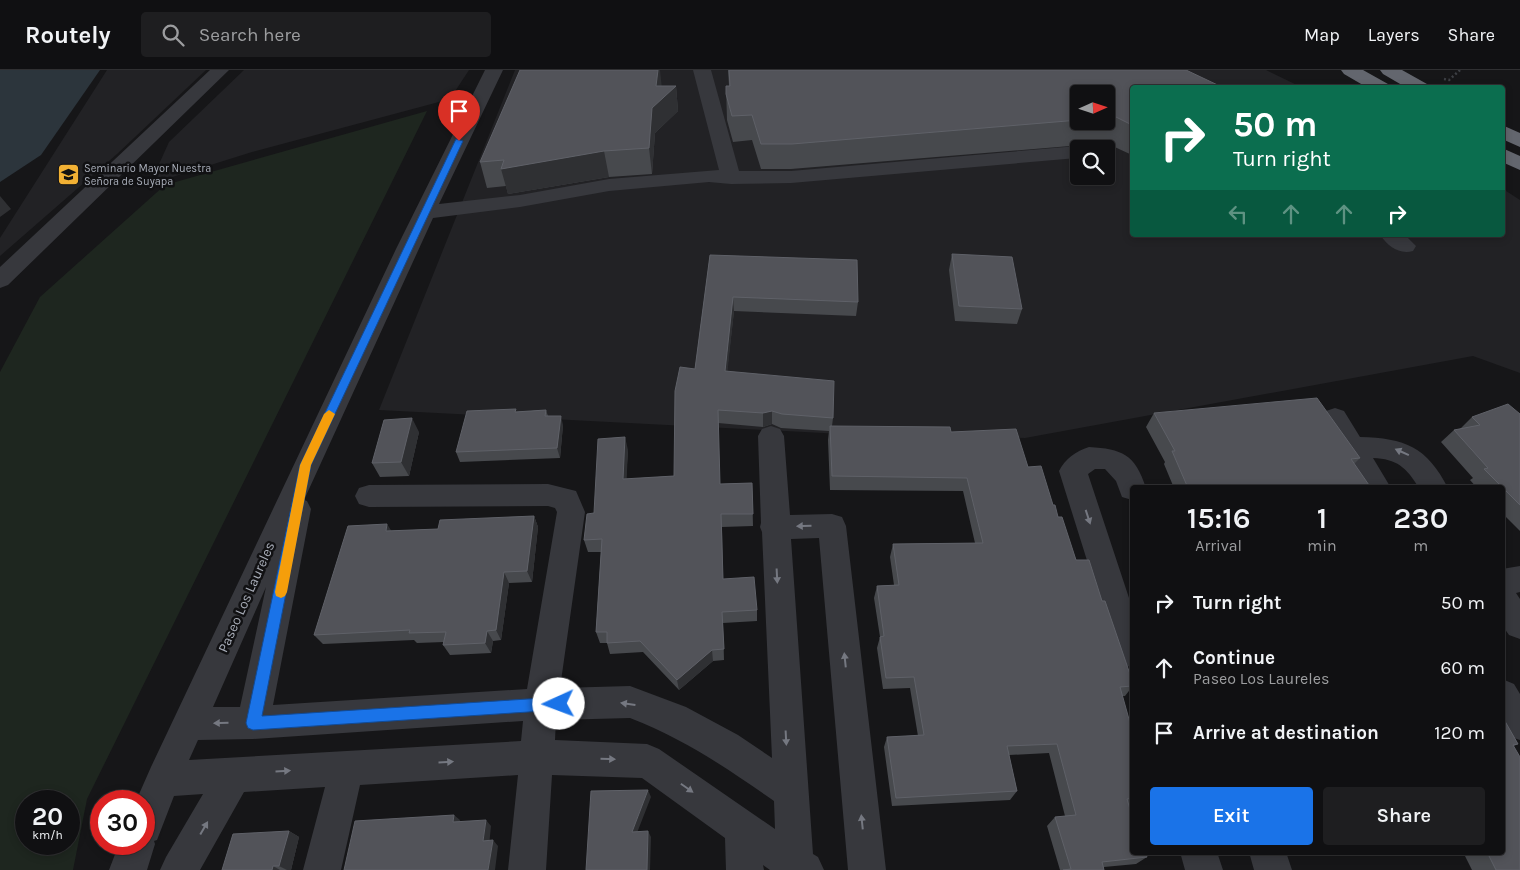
<!DOCTYPE html>
<html lang="en">
<head>
<meta charset="utf-8">
<style>
	:root { --surface:#101012; --page:#1e1e20; --text:#f1f3f6; --muted:#9c9d9f; --line:#303032; --accent:#1a73e8 }
	body { margin:0; font-family:Karla,sans-serif; background:var(--page); color:var(--text); height:100vh; display:flex; flex-direction:column; font-size:19px; white-space:nowrap }
	* { box-sizing:border-box; margin:0 }
	p { font-size:16px; color:var(--muted) }
	.icon { flex:none; width:28px; height:28px; fill:none; stroke:currentColor; stroke-width:2; stroke-linecap:round; stroke-linejoin:round }
	.map { position:relative; flex:1; overflow:hidden }
	.sheet { position:absolute; left:1130px; top:415px; width:375px; height:370px; display:flex; flex-direction:column; background:var(--surface); border-radius:5px; box-shadow:0 2px 8px #0003,0 0 0 1px var(--line) }
	.sheet>* { flex:none }
	.banner { position:absolute; left:1130px; top:15px; width:375px; height:152px; border-radius:5px; box-shadow:0 2px 8px #0003,0 0 0 1px var(--line); background:#0b6e4f; color:#fff; overflow:hidden }
	.needle { width:32px; rotate:87deg }
	.fabs { position:absolute; left:1070px; top:15px; display:grid; gap:10px }
	.fabs a { display:grid; place-items:center; width:45px; height:45px; border-radius:5px; background:var(--surface); box-shadow:0 2px 8px #0003,0 0 0 1px var(--line); font-size:25px }
	.speed { position:absolute; left:15px; top:720px; display:flex; gap:10px; font-size:25px; font-weight:700; text-align:center }
	.speed>* { display:grid; place-content:center; width:65px; height:65px; border-radius:50%; background:var(--surface); box-shadow:0 2px 8px #0003,0 0 0 1px var(--line); line-height:1 }
	.speed small { font-size:12px; font-weight:400 }
	.speed .limit { border:8px solid #d22; background:#fff; color:#111 }
	.pin { position:absolute; display:grid; place-items:center; width:42px; height:42px; color:#fff; margin:-51px -21px; border-radius:50% 50% 50% 0; rotate:-45deg; box-shadow:0 0 5px #0007 }
	.pin .icon { rotate:45deg }
	.me { position:absolute; width:55px; margin:-28px; rotate:268deg; stroke-linejoin:round; filter:drop-shadow(0 0 4px #0008) }
	.turn { display:flex; align-items:center; gap:18px; height:105px; padding:0 20px; font-size:22px }
	.turn .icon { width:65px; height:65px; stroke-width:2.5 }
	.turn b { display:block; font-size:35px; line-height:42px }
	.lanes { display:flex; align-items:center; height:48px; padding:0 20px; background:#0003; justify-content:center; gap:25px; direction:ltr }
	.lanes .off { opacity:.35 }
	.eta { display:flex; justify-content:space-evenly; align-items:center; height:85px; text-align:center }
	.eta b { font-size:30px; font-weight:600; line-height:35px }
	.action { display:flex; gap:10px; margin-top:auto; padding:10px 20px }
	.action a { flex:1; height:58px; border-radius:5px; background:var(--accent); color:#fff; font-size:20px; font-weight:600; line-height:58px; text-align:center }
	.action a+a { background:var(--page); color:var(--text) }
	ul { padding:0; list-style:none }
	li { display:flex; align-items:center; gap:15px; height:65px; padding:0 20px }
	li div { flex:1 }
	li b { display:block; font-size:19px }
	li em { font-style:normal }
	header { display:flex; align-items:center; gap:30px; box-sizing:border-box; height:70px; padding:0 25px; background:var(--surface); border-bottom:1px solid var(--line) }
	header strong { font-size:24px }
	nav { display:flex; gap:28px; margin-inline-start:auto; font-size:18px }
	.search { width:350px; height:45px; background:var(--page); display:flex; align-items:center; gap:12px; box-sizing:border-box; padding:0 18px; border-radius:5px; color:var(--muted); font-size:19px }
	.map>svg:first-child { display:block }
	.built { fill:#222225; fill-rule:evenodd }
	.green { fill:#1e261f; fill-rule:evenodd }
	.water { fill:#2c353c }
	.lines { fill:none; stroke-linecap:round; stroke-linejoin:round }
	.path { stroke:#3d3f44; stroke-width:2.5; stroke-dasharray:2 2.5; stroke-linecap:butt }
	.minor { fill:#37383d; fill-rule:evenodd }
	.highway { fill:#63666e; fill-rule:evenodd }
	.wall { fill:#47494d; fill-rule:evenodd }
	.shaded-wall { fill:#2f3033 }
	.building { fill:#525359; stroke:#5f6168 }
	.oneway { fill:#757881 }
	.route { fill:#1a73e8; stroke:#114b97 }
	.slow { fill:#f59e0b }
	.labels { text-anchor:middle; stroke-width:5; stroke-linejoin:round; paint-order:stroke }
	.far-poi-label { font-size:11px; fill:#a8adb8; stroke:#111113; text-anchor:start }
	.street-label { font-size:14px; fill:#a8adb8; stroke:#111113 }
</style>
</head>
<body>
<header>
<strong>Routely</strong>
<div class="search"><svg class="icon" aria-label="search" viewBox="0 0 24 24"><circle cx="10" cy="10" r="6"/><path d="M15 15l6 6"/></svg>Search here</div>
<nav><a>Map</a><a>Layers</a><a>Share</a></nav>
</header>
<div class="map">
<svg width="1520" height="800" viewBox="0 0 1520 800">
	<rect width="100%" height="100%" fill="#161618"/>
	<path class="built" d="M107,0H206L117,84L0,186V168Z
		M244,0H469L450,29L252,82L150,114L169,72Z
		M515,0H1266L1301,17L1132,18V165H1502L1503,119L1520,130V303L1473,286L1025,368L842,364L379,340ZM1079,24H1106V51H1079ZM1079,79H1106V106H1079Z"/>
	<path class="green" d="M427,41L87,729L73,800H0V302L40,227L165,115ZM26,731H69V774H26Z"/>
	<path class="water" d="M0,0H100L41,85L0,112Z"/>
	<g class="lines">
		<path class="path" d="M1444,9L1449,10L1460,0"/>
		<path class="minor" d="M210,0H229L8,215L0,218V197Z
			M485,0H503L439,134L520,125L609,109L719,100L693,0H711L739,101H791L1077,76L1085,79H1079V87L1077,88L791,113L731,114L709,112L609,121L520,137L433,148L304,430L307,431L311,439L273,635L527,619L557,442L555,438L548,436L369,437L359,434L355,426L359,418L369,415L548,414L576,421L585,442L560,618L630,616L686,637L738,665L772,688L762,462L760,457L761,453L758,366L762,359L771,356L780,359L784,366L790,445L832,444L842,447L846,456L886,800H848L819,468L791,469L813,784L818,787L824,800H770L763,795L764,800H726L725,768L642,708L552,705L546,800H508L518,705L360,715L341,800H303L325,717L244,722L200,800H160L166,787L203,724L174,726L157,770L154,771L155,774L147,800H109L119,774H144V731H136L151,697L396,179ZM266,517L240,637H213ZM630,648C686,670 725,697 774,731L775,759L659,679L647,674L555,670L556,650ZM523,651L521,671L189,690L198,670L253,669Z
			M1380,165H1405L1416,176L1413,181C1399,185 1388,176 1380,165Z
			M1335,338L1344,341L1360,367C1405,368 1427,377 1448,418H1419C1406,397 1397,389 1373,388L1391,418H1362L1322,348L1326,341Z
			M1089,377C1122,379 1135,384 1146,418H1132V430L1122,427L1116,411L1105,399H1095L1088,404L1132,537V598L1121,593L1116,583L1059,401C1065,389 1076,381 1089,377Z
			M1520,496V522L1516,523L1520,529V569L1509,565L1502,555V499Z
			M1502,609L1514,614L1520,624V670L1508,666L1502,656Z
			M1180,782H1217L1223,800H1185Z
			M1249,782H1286L1292,800H1254Z"/>
		<path class="highway" d="M1341,0H1363L1388,14L1391,18H1368L1344,4Z
			M1380,0H1402L1427,14L1430,18H1407L1383,4Z
			M1502,55L1520,63V77L1502,69Z
			M1502,78L1520,86V100L1502,92Z"/>
	</g>
	<path class="wall" d="M728,0L1132,18V85L1106,73L791,99H761L752,70L733,72L727,50L726,16H729ZM1079,24H1106V51H1079Z
		M661,16H676L678,41L655,63L652,104L609,107L508,124L506,116L487,118L480,92Z
		M952,184L1022,239L1017,254L955,251L949,200Z
		M710,185L858,232L856,246L734,241L727,301L833,348L832,356L951,362L1028,397L1053,435L1058,447L1076,490L1102,531L1132,610V617L1125,626H1122L1132,660V736L1129,737L1147,787L1136,794L1104,797V800H1060L1047,756L1055,747L1065,746L1049,683L1009,685L1017,721L1010,730L892,736L884,677L887,667L918,666L910,618L883,619L877,578L880,567L874,528L877,516L894,515L890,487L893,474L975,473L963,421L830,420L828,370L829,361L781,358L772,354L763,357L718,353L720,414L752,413L753,456L722,457L723,509L757,540V551L723,553L724,590L713,591L679,620L643,582L610,584L607,573H600L596,562L601,482H588L584,470L594,443L628,380L626,409L674,406L695,299Z
		M546,340L548,346L563,355L560,388L460,392L456,382L517,342Z
		M1154,343L1360,388L1354,394L1371,418H1174L1164,394L1165,392L1146,357Z
		M1520,344V461L1502,443V418H1477L1470,410L1473,408L1441,372L1454,360L1460,359L1472,347Z
		M419,362L409,406L380,407L372,393Z
		M534,446L538,457L532,512L509,513L501,570L493,571L491,583L450,585L443,575L444,572L417,573L414,570L323,574L314,565L391,461L438,459Z
		M1502,646L1518,674L1514,676L1520,800H1472L1463,782H1502Z
		M289,761L299,767L291,800H222Z"/>
	<path class="shaded-wall" d="M658,0H660L662,19L676,16L678,41L655,63L652,104L649,78L652,38Z
		M604,81L609,107L508,124L501,99Z
		M0,126L11,139L0,147Z
		M733,227L734,241L726,315L725,301Z
		M772,341V354L763,357V343Z
		M561,346L563,355L560,388L557,378Z
		M412,348L419,362L409,406L401,392Z
		M625,367L628,380L626,422L623,409Z
		M534,446L538,457L532,512L527,501Z
		M387,454L394,465L386,461Z
		M504,502L509,513L501,570L496,560Z
		M487,561L493,571L491,583L485,573Z
		M712,580L713,591L679,620L677,610Z
		M648,720L651,727L635,768L632,762Z
		M454,745L460,750L459,758L453,752Z
		M486,750L491,756L489,776L483,771Z
		M289,761L299,767L291,800H287L279,796Z
		M648,761L651,767L650,800H647Z
		M493,770L498,776L495,800H488Z
		M273,796L280,800H272Z"/>
	<path class="building" d="M520,0H658L656,16H676L652,38L649,78L604,81L501,99L504,90L480,92Z
		M729,0H1186L1224,18H1132V55L1116,47L1106,48V24H1079V50L792,74H761L752,45L732,46L726,24V16H730Z
		M952,184L1012,187L1022,239L959,236Z
		M710,185L857,190L858,232L733,227L725,301L834,311L833,348L782,344L772,341L763,343L718,340L720,414L752,413L753,444H721L723,509L754,507L757,540L722,542L724,579L712,580L677,610L640,571L607,573V562H596L602,469L584,470L587,444L594,443L598,369L625,367L623,409L674,406L675,321L680,297L695,299Z
		M1317,328L1360,388L1351,389L1371,418H1188L1172,381H1175L1154,343Z
		M1508,334L1520,344V435L1484,399L1488,398L1454,360L1480,355L1472,347Z
		M516,339L515,342L546,340L545,346H561L557,378L456,382L467,341Z
		M412,348L401,392L372,393L384,350Z
		M830,356L950,357L951,362L1016,359L1028,397L1041,396L1053,435H1055L1058,447H1062L1076,490H1089L1102,531H1105L1132,610V616L1120,617L1132,660V728L1127,729L1132,746V782H1145L1147,787L1102,792L1104,800H1063L1071,799L1055,747L1076,745L1057,674L1007,676L1017,721L896,728L887,667L924,665L914,607L886,608L880,567L884,566L877,516L899,515L893,474L983,473L967,408L832,406Z
		M534,446L527,501L504,502L496,560L487,561L485,573L443,575L446,562L409,563L410,560L314,565L348,456L387,454L386,461L438,459L440,450Z
		M1502,646L1518,674L1513,675L1520,687V800H1496L1487,782H1502Z
		M648,720L632,762L648,761L647,800H586L591,721Z
		M454,745L453,752L486,750L483,771L493,770L488,800H344L355,751Z
		M289,761L279,796H273L272,800H222L233,764Z"/>
	<defs><path id="oneway-solid" d="M-6-.8H1V-3.2L6.5 0L1 3.2V.8H-6Z" transform="scale(1.25)"/></defs>
	<g class="oneway">
		<use href="#oneway-solid" transform="translate(1402 382) rotate(-156)"/>
		<use href="#oneway-solid" transform="translate(1088 447) rotate(72)"/>
		<use href="#oneway-solid" transform="translate(804 456) rotate(178)"/>
		<use href="#oneway-solid" transform="translate(777 506) rotate(87)"/>
		<use href="#oneway-solid" transform="translate(845 590) rotate(-96)"/>
		<use href="#oneway-solid" transform="translate(628 634) rotate(-172)"/>
		<use href="#oneway-solid" transform="translate(221 653) rotate(179)"/>
		<use href="#oneway-solid" transform="translate(786 668) rotate(87)"/>
		<use href="#oneway-solid" transform="translate(608 689) rotate(2)"/>
		<use href="#oneway-solid" transform="translate(446 692) rotate(-3)"/>
		<use href="#oneway-solid" transform="translate(283 701) rotate(-3)"/>
		<use href="#oneway-solid" transform="translate(687 718) rotate(35)"/>
		<use href="#oneway-solid" transform="translate(862 752) rotate(-96)"/>
		<use href="#oneway-solid" transform="translate(204 758) rotate(-60)"/>
	</g>
	<path class="route" d="M456,69L463,71L311,395L262,646L559,627L564,629L566,634L564,638L559,640L253,660L248,658L246,653L300,395Z"/>
	<path class="slow" d="M329,340L335,344L311,395L287,522L285,526L281,528L276,526L275,522L300,395L324,344Z"/>
	<defs>
		<symbol id="university-square" viewBox="-11 -11 22 22"><rect x="-9" y="-9" width="18" height="18" rx="4" fill="#f2b134" stroke="#111113"/><path d="M0-5L7-2L0 1L-7-2ZM-4 1L0 2.5L4 1V4Q0 6-4 4Z" fill="#111"/></symbol>
	</defs>
	<g fill-rule="evenodd">
		<use href="#university-square" x="56" y="92" width="25" height="25"/>
	</g>
	<g class="labels">
		<g class="far-poi-label">
			<text x="84" y="102">Seminario Mayor Nuestra<tspan x="84" dy="13">Señora de Suyapa</tspan></text>
		</g>
		<g class="street-label">
			<text transform="translate(246 527) rotate(-66)" y="5">Paseo Los Laureles</text>
		</g>
	</g>
</svg>
<div class="fabs">
<a><svg class="needle" viewBox="-14 -14 28 28"><path d="M0-13l5 13h-10z" fill="#e53935"/><path d="M0 13l5-13h-10z" fill="#9c9d9f"/></svg></a>
<a><svg class="icon" aria-label="search" viewBox="0 0 24 24"><circle cx="10" cy="10" r="6"/><path d="M15 15l6 6"/></svg></a>
</div>
<div class="speed"><div>20<small>km/h</small></div><div class="limit">30</div></div>
<div class="pin" style="left:459px;top:71px;background:#d93025"><svg class="icon" aria-label="arrive" viewBox="0 0 24 24"><path d="M6 21V4h12l-3 4 3 4H6"/></svg></div>
<svg class="me" style="left:559px;top:634px" viewBox="-20 -20 40 40"><circle r="19" fill="#fff"/><path d="M0-13L10 11 0 6-10 11z" fill="#1a73e8"/></svg>
<div class="banner">
<div class="turn"><svg class="icon" aria-label="right" viewBox="0 0 24 24"><path d="M7 20v-9h11M14 6l5 5-5 5"/></svg><div><b>50 m</b>Turn right</div></div>
<div class="lanes"><svg class="icon off" aria-label="left" viewBox="0 0 24 24"><path d="M17 20v-9H6M10 6l-5 5 5 5"/></svg><svg class="icon off" aria-label="ahead" viewBox="0 0 24 24"><path d="M12 20V5M6 11l6-6 6 6"/></svg><svg class="icon off" aria-label="ahead" viewBox="0 0 24 24"><path d="M12 20V5M6 11l6-6 6 6"/></svg><svg class="icon" aria-label="right" viewBox="0 0 24 24"><path d="M7 20v-9h11M14 6l5 5-5 5"/></svg></div>
</div>
<section class="sheet">
<div class="eta">
<div><b>15:16</b><p>Arrival</p></div>
<div><b>1</b><p>min</p></div>
<div><b>230</b><p>m</p></div>
</div>
<ul>
<li><svg class="icon" aria-label="right" viewBox="0 0 24 24"><path d="M7 20v-9h11M14 6l5 5-5 5"/></svg><div><b>Turn right</b></div><em>50 m</em></li>
<li><svg class="icon" aria-label="ahead" viewBox="0 0 24 24"><path d="M12 20V5M6 11l6-6 6 6"/></svg><div><b>Continue</b><p>Paseo Los Laureles</p></div><em>60 m</em></li>
<li><svg class="icon" aria-label="arrive" viewBox="0 0 24 24"><path d="M6 21V4h12l-3 4 3 4H6"/></svg><div><b>Arrive at destination</b></div><em>120 m</em></li>
</ul>
<div class="action"><a>Exit</a><a>Share</a></div>
</section>
</div>
</body>
</html>
